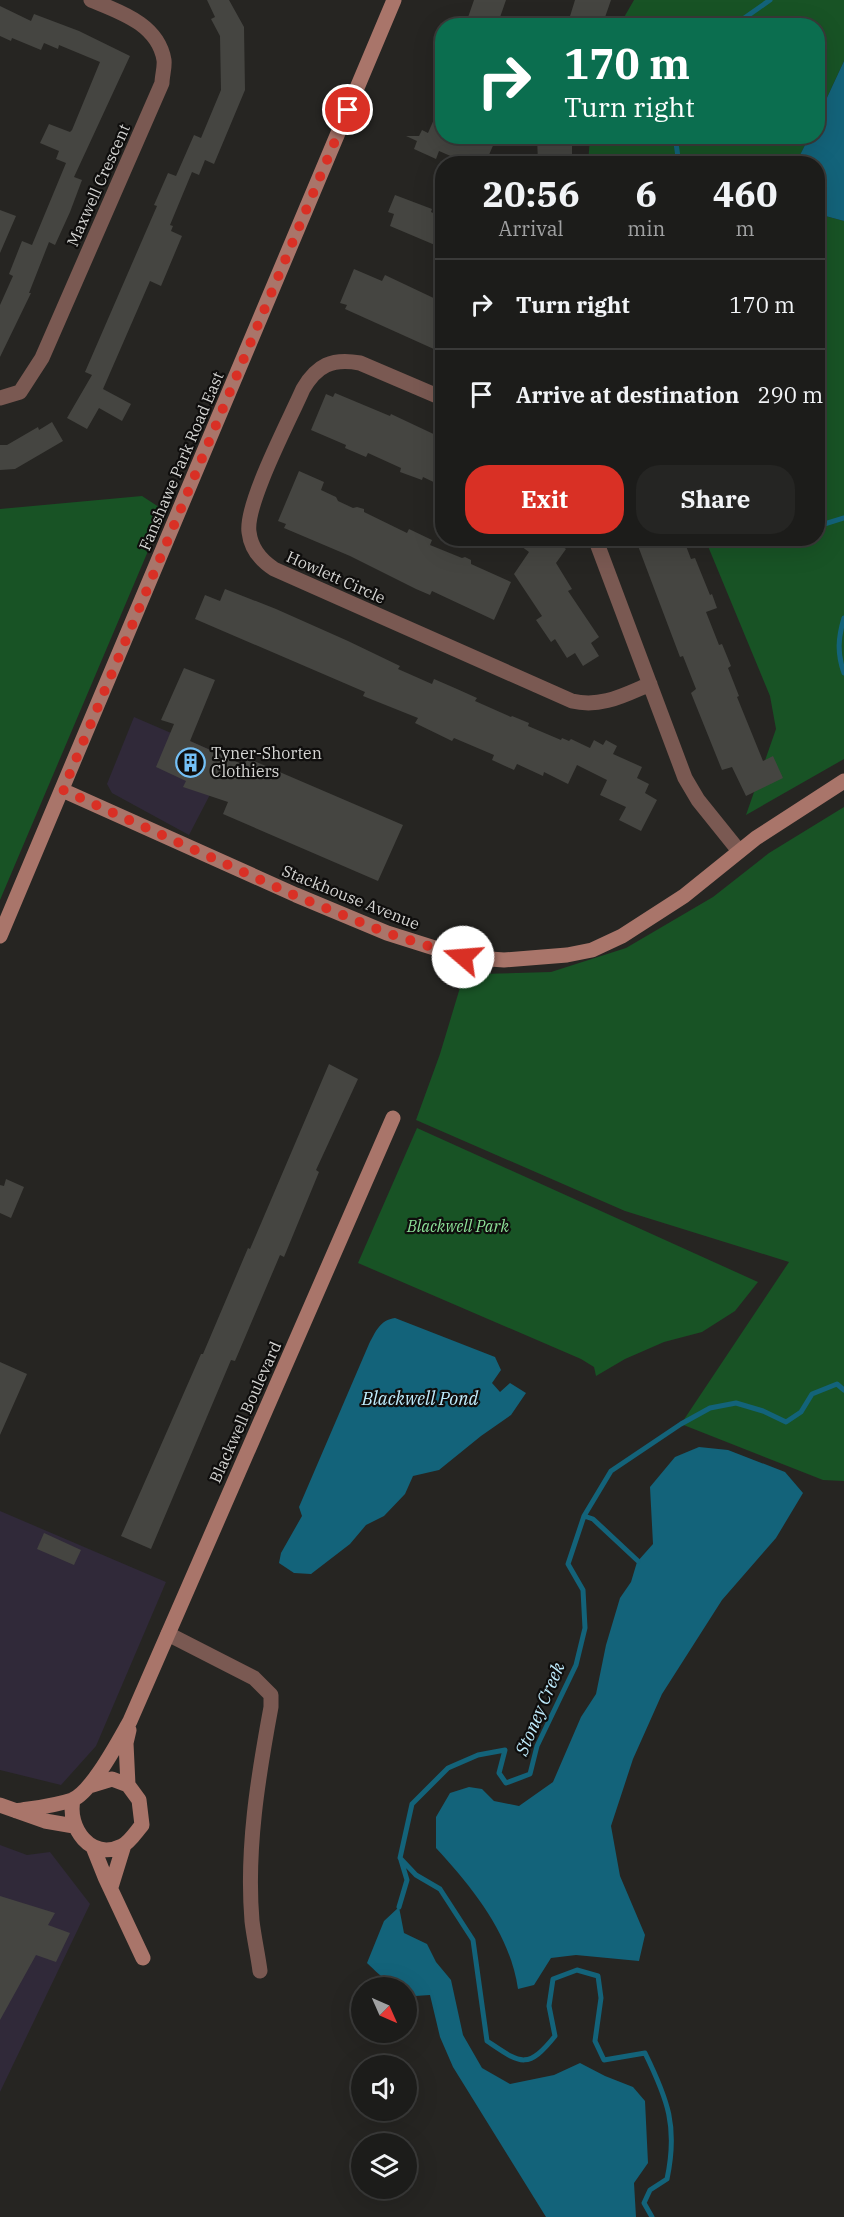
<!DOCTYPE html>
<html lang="en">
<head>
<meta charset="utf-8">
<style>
	:root { --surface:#1c1c1a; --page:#252523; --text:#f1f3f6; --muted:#a0a1a2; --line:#3a3a39; --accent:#d93025 }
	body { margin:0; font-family:"IBM Plex Serif",serif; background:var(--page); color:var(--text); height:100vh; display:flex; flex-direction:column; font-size:22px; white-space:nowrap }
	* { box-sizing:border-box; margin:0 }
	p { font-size:20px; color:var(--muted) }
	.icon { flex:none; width:33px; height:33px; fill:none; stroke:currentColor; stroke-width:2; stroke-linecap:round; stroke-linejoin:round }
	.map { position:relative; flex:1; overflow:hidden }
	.drawer { position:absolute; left:435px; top:156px; width:390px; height:390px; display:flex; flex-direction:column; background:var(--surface); border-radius:24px; box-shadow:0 6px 24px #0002,0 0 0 2px var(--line) }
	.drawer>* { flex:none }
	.guide { position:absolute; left:435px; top:18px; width:390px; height:126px; border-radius:24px; box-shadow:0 6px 24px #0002,0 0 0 2px var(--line); background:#0b6e4f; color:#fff; overflow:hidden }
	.needle { width:39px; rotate:135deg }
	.controls { position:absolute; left:351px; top:1977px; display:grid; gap:12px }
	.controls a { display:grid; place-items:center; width:66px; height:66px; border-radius:50%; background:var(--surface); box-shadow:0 6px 24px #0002,0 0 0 2px var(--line); font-size:30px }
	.pin { position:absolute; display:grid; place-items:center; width:51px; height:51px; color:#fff; margin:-26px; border:3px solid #fff; border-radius:50%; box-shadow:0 2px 6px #0007 }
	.me { position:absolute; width:66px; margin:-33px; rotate:288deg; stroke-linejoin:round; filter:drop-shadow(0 0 4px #0008) }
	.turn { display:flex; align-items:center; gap:21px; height:126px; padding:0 30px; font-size:27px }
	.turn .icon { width:78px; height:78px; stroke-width:2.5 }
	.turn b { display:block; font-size:42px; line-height:51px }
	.eta { display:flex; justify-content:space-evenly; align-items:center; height:102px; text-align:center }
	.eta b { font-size:36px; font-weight:700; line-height:42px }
	.action { display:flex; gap:12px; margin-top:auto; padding:12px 30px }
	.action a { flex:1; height:69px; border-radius:24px; background:var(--accent); color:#fff; font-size:24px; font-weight:700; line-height:69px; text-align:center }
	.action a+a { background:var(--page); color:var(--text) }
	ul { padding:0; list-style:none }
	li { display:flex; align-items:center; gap:18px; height:90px; padding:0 30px; border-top:2px solid var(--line) }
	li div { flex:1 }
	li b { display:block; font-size:22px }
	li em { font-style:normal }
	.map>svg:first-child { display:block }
	.commercial { fill:#302939 }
	.green { fill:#185325 }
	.water { fill:#13637a }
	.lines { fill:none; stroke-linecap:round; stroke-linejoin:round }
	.stream { stroke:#13637a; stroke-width:5 }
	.building { fill:#454541 }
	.street { stroke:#7a5952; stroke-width:15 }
	.secondary { stroke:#a9756a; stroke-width:15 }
	.route { stroke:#d93025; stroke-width:10; stroke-dasharray:0 18 }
	.labels { text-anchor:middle; stroke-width:4.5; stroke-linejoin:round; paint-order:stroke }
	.street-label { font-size:16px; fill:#d4d4d2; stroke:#0f0e0d }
	.poi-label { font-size:16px; fill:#d4d4d2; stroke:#0f0e0d; text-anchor:start }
	.park-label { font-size:16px; font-style:italic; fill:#8de198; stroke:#0f0e0d }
	.water-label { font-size:18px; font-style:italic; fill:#c0edfe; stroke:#0f0e0d }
</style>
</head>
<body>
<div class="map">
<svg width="844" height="2217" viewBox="0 0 844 2217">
	<rect width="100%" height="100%" fill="#262522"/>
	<path class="commercial" d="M134,717L229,758L189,835L112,793L107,784Z
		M0,1511L166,1582L96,1746L61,1785L0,1770Z
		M0,1845L27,1855L50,1852L90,1904L0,2092Z"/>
	<path class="green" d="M634,0H844V61L818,117V26H619Z
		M590,137H809L799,157L801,163L588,164Z
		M818,214L844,221V759L746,815L776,729L770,696L705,539L818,538Z
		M142,496L165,511L0,900V509Z
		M844,807V1481L823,1480L681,1424L789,1262L625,1211L416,1120L440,1054L465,971L479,974L551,972L626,948L713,897L769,853Z
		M417,1128L758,1282L735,1311L702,1332L664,1342L625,1359L596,1376L594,1367L581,1359L358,1263Z"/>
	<path class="water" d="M844,61V221L818,214V164L801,163L799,157L809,137L818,136V117Z
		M395,1318L495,1357L501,1370L492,1383L500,1392L510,1383L526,1393L511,1415L481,1436L439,1470L413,1476L405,1494L384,1516L366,1525L350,1544L311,1574L294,1573L279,1563L281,1553L302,1516L299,1507L369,1344C376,1331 380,1320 395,1318Z
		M699,1447L728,1450L785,1472L803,1493L776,1538L722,1600L662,1694L633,1759L611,1826L620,1876L645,1935L639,1961L576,1955L551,1958L534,1985L518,1989C510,1934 473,1888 436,1848V1817L450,1793L469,1787L482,1789L494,1801L519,1806L553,1782L581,1717L596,1694L606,1645L620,1598L631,1582L637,1562L653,1544L650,1487L675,1457Z
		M399,1907L404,1933L427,1944L436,1962L451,1980L463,2035L482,2068L510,2084L554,2075L580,2063L605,2076L633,2087L645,2101L648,2163L634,2183L636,2217H546L453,2067L440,2037L430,1995L415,1996L407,1991L406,1988C391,1988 378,1973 367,1963L384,1921Z"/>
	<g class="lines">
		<path class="stream" d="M741,26L743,19L770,0
			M675,136L679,164
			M818,526L844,518
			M844,618C838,638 837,653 844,673
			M584,1516L593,1519L638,1561
			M399,1907L407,1880L401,1860
			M652,2217L644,2203L650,2190L667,2179C678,2127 668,2100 645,2053L604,2060L595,2041L601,1998L598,1976L577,1970L553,1979L549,2006L555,2036C527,2071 520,2063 487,2041L473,1940L440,1889L416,1875L400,1858L412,1804L448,1768L478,1755L505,1750L499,1773L506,1783L530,1774L537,1746L576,1665L585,1628L583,1590L568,1564L584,1516L611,1471L681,1424L710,1408L736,1403L763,1411L786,1422L801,1412L812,1394L837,1384L844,1390"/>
	</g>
	<path class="building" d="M207,0H229L244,27L245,90L214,164L205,160L199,175L192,172L170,225L173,226L171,231L182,236L161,286L150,281L103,389L131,404L122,421L99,408L87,429L67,418L92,375L85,372L157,206L154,205L168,173L176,176L194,135L201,138L221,90L220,36L211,19L215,17Z
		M474,0H506L497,26H465Z
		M575,0H611L602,26H567Z
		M0,6L31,21L34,14L79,31L130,56L74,177L82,180L70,212L55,245L49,242L29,293H31L0,357V305L13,276L9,274L22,241L32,245L66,163L56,159L59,151L40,143L49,124L70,132L72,130L100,62L59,45L58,49L44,43L41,50L12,38L11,41L0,36Z
		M442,101V136H483L495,141L485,164H469L439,151L436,159L414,149L417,141L406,136H419L422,130L428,133Z
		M537,136H572V158H569V164H538Z
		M395,195L432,209L431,212L442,217V248L390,226L394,214L388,212Z
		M0,210L16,216L0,253Z
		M354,269L382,281L385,275L442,302V348L438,346L436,350L345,309L347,305L340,303Z
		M335,393L390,416L391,414L442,438V486L423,477L422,480L400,472L401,468L368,453L366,457L345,448L346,445L311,430L326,394L333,397Z
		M52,422L63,441L15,469L0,470V445H7L38,427L39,430Z
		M299,471L324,482L321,490L336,497L338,501L353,508L357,507L364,509V512L407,533L409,529L432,540L430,545L462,558L465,557L471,560V564L511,582L494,620L432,591L430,595L416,589L350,556L284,528L286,524L278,521Z
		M510,538H550L566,549L556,563L572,589L568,591L599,637L591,643L599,656L583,666L575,653L567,658L555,639L551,642L536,620L542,616L514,574L529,552Z
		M635,538H683L691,559L695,558L710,595L712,594L717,608L706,612L719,645L722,644L731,666L728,668L739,696L737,697L763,761L773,756L783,778L746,796L732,767L722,770L691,693L696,689L683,656L680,657Z
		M225,589L276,609L348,641L400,666L398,669L432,684L434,679L457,689L477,698L475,701L511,717L512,716L529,723L528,726L561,740L562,738L569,741L571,739L590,748L594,740L603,745L606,740L617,746L613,754L642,767L637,778L649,784L645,793L657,800L641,831L619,820L626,807L600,795L607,780L577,765L568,784L544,772L543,776L517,764L514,770L492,760L494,755L454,738L452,741L415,723L418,718L363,696L365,692L195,619L205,595L220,601Z
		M184,668L215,680L190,741L244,765L247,758L403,825L378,881L223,814L228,802L183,787L186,781L156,767L174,724L161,720Z
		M329,1064L358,1079L316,1170L319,1172L284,1257L280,1255L235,1361L231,1360L151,1549L121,1536L201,1354H203L248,1248L250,1249Z
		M6,1179L24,1187L11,1218L0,1213V1185L4,1186Z
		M0,1362L27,1374L0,1435Z
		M44,1533L81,1550L74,1565L37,1549Z
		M0,1896L55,1913L48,1925L70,1933L56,1962L36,1955L0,2020Z"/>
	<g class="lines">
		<path class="street" d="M0,398L20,392L42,358L162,83C162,76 165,67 164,60C158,24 120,12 91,0
			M442,398L360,363C332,358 317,365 303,389C290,419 245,504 249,532C251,549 260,560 274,569L572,701C601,708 624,695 650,684
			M595,538L685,778L698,800L739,851
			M168,1634L254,1678L271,1695V1707C258,1777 246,1850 252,1921C254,1938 258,1955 260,1971"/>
		<path class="secondary" d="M62,790L296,895L387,933L463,957L504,960L567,955L592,950L622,936L684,896L756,838L844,781
			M0,936L394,0
			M89,1786L112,1779L128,1785
			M73,1800C67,1828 91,1861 122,1846C130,1842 136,1832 142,1825L139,1800L128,1785L126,1743L129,1730
			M0,1805L45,1821L74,1826
			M16,1811C34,1808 54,1806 72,1800C92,1792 119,1740 130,1721L393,1118
			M93,1847L105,1877L143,1958
			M111,1887L124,1845"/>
	</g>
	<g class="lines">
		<path class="route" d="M348,110L63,790L296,896L387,933L463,957"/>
	</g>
	<defs>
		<symbol id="building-ring" viewBox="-11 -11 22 22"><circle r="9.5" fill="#0f0e0d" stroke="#74c0f6" stroke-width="1.5"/><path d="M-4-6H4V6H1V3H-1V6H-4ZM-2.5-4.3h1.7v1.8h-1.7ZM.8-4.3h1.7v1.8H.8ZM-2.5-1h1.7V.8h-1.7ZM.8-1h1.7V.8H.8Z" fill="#74c0f6"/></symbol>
	</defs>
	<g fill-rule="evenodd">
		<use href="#building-ring" x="174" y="746" width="33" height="33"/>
	</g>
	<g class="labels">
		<g class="street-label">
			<text transform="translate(98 185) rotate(-66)" y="6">Maxwell Crescent</text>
			<text transform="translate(181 461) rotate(-67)" y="6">Fanshawe Park Road East</text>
			<text transform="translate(336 577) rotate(24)" y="6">Howlett Circle</text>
			<text transform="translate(351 897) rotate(22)" y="6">Stackhouse Avenue</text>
			<text transform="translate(245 1412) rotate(-66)" y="6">Blackwell Boulevard</text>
		</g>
		<g class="poi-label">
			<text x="211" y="759">Tyner-Shorten<tspan x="211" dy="18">Clothiers</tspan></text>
		</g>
		<g class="park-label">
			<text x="458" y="1232">Blackwell Park</text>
		</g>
		<g class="water-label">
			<text x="420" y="1405">Blackwell Pond</text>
			<text transform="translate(540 1709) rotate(-67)" y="6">Stoney Creek</text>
		</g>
	</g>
</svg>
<div class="controls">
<a><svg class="needle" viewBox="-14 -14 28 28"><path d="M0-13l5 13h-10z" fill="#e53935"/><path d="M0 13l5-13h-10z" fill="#a0a1a2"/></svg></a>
<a><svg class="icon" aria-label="sound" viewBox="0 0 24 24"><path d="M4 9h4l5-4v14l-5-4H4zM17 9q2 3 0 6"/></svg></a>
<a><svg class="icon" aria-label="layers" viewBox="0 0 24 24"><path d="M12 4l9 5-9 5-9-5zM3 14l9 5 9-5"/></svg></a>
</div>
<div class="pin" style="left:348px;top:110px;background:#d93025"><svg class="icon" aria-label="arrive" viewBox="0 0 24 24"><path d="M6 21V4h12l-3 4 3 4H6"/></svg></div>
<svg class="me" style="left:463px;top:957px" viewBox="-20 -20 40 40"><circle r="19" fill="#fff"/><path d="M0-13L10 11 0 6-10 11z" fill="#d93025"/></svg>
<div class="guide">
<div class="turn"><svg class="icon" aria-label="right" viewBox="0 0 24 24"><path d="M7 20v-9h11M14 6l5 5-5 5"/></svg><div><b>170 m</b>Turn right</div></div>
</div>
<section class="drawer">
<div class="eta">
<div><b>20:56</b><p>Arrival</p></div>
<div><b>6</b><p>min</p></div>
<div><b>460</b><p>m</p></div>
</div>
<ul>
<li><svg class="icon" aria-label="right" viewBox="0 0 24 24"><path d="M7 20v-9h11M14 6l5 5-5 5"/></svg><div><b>Turn right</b></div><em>170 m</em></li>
<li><svg class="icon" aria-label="arrive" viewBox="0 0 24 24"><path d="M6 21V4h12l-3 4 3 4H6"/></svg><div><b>Arrive at destination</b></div><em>290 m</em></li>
</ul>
<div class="action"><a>Exit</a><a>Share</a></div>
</section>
</div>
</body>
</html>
